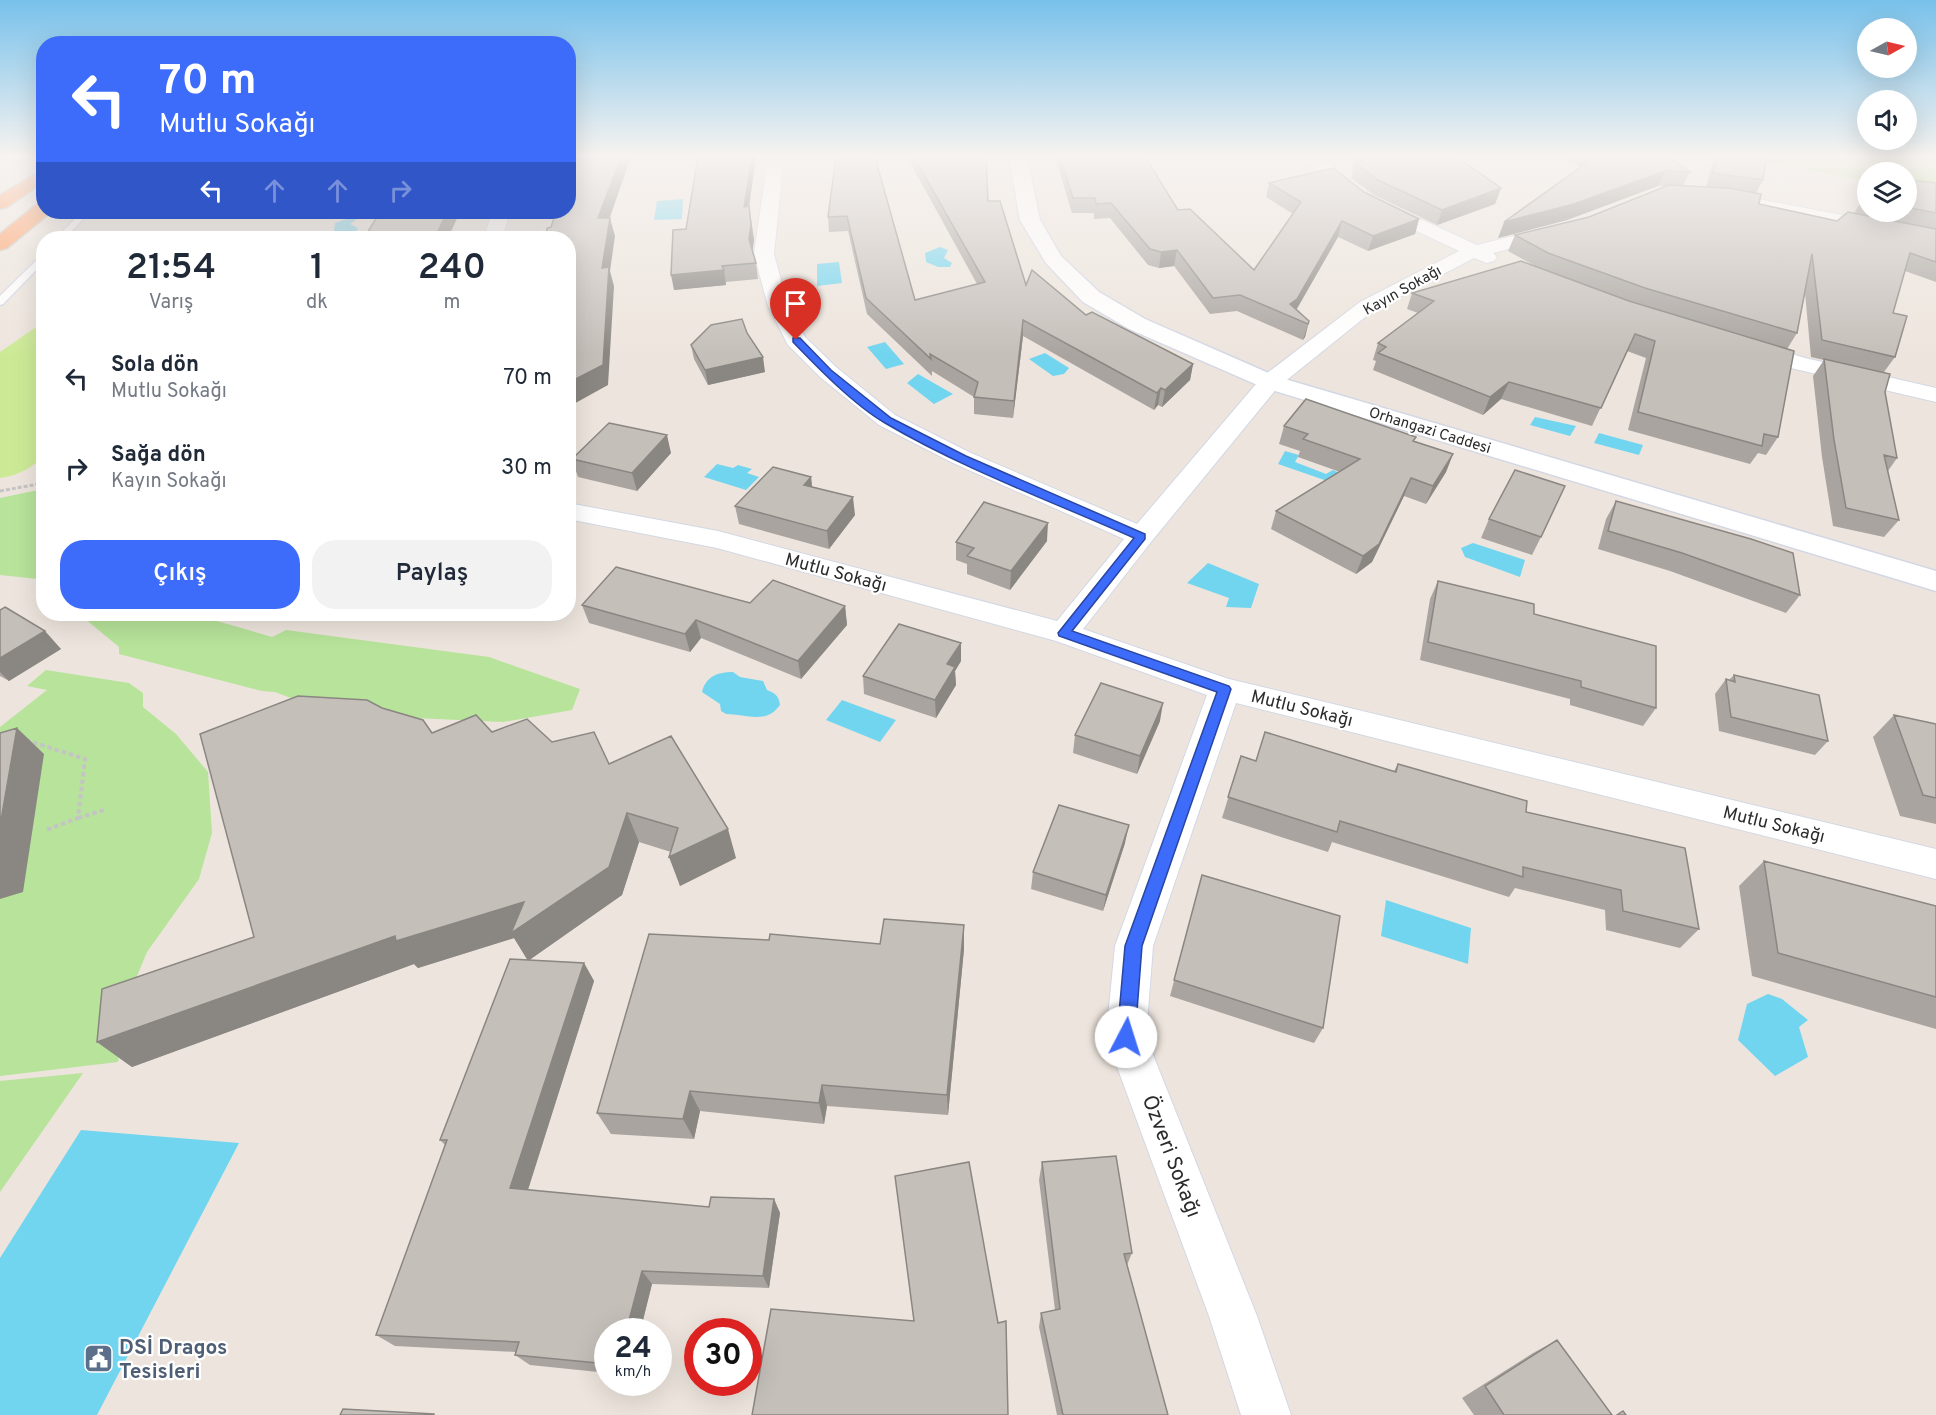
<!DOCTYPE html>
<html lang="tr">
<head>
<meta charset="utf-8">
<style>
	:root { --surface:#fff; --page:#f2f2f3; --text:#1f2937; --muted:#747a83; --accent:#3e6cfa }
	body { margin:0; font-family:Overpass,sans-serif; background:var(--page); color:var(--text); height:100vh; display:flex; flex-direction:column; font-size:22px; white-space:nowrap }
	* { box-sizing:border-box; margin:0 }
	p { font-size:20px; color:var(--muted) }
	.icon { flex:none; width:33px; height:33px; fill:none; stroke:currentColor; stroke-width:2; stroke-linecap:round; stroke-linejoin:round }
	.map { position:relative; flex:1; overflow:hidden }
	.drawer { position:absolute; left:36px; top:231px; width:540px; height:390px; display:flex; flex-direction:column; background:var(--surface); border-radius:24px; box-shadow:0 6px 24px #0002 }
	.drawer>* { flex:none }
	.hud { position:absolute; left:36px; top:36px; width:540px; height:183px; border-radius:24px; box-shadow:0 6px 24px #0002; background:#3e6cfa; color:#fff; overflow:hidden }
	.needle { width:39px; rotate:82deg }
	.tools { position:absolute; left:1857px; top:18px; display:grid; gap:12px }
	.tools a { display:grid; place-items:center; width:60px; height:60px; border-radius:50%; background:var(--surface); box-shadow:0 6px 24px #0002; font-size:30px }
	.speed { position:absolute; left:594px; top:1318px; display:flex; gap:12px; font-size:30px; font-weight:700; text-align:center }
	.speed>* { display:grid; place-content:center; width:78px; height:78px; border-radius:50%; background:var(--surface); box-shadow:0 6px 24px #0002; line-height:1 }
	.speed small { font-size:15px; font-weight:400 }
	.speed .limit { border:9px solid #d22; background:#fff; color:#111 }
	.pin { position:absolute; display:grid; place-items:center; width:51px; height:51px; color:#fff; margin:-62px -26px; border-radius:50% 50% 50% 0; rotate:-45deg; box-shadow:0 0 6px #0007 }
	.pin .icon { rotate:45deg }
	.me { position:absolute; width:66px; margin:-33px; rotate:5deg; stroke-linejoin:round; filter:drop-shadow(0 0 4px #0008) }
	.turn { display:flex; align-items:center; gap:21px; height:126px; padding:0 24px; font-size:27px }
	.turn .icon { width:78px; height:78px; stroke-width:2.5 }
	.turn b { display:block; font-size:42px; line-height:51px }
	.lanes { display:flex; align-items:center; height:57px; padding:0 24px; background:#0003; justify-content:center; gap:30px; direction:ltr }
	.lanes .off { opacity:.35 }
	.eta { display:flex; justify-content:space-evenly; align-items:center; height:102px; text-align:center }
	.eta b { font-size:36px; font-weight:600; line-height:42px }
	.primary-button { display:flex; gap:12px; margin-top:auto; padding:12px 24px }
	.primary-button a { flex:1; height:69px; border-radius:24px; background:var(--accent); color:#fff; font-size:24px; font-weight:600; line-height:69px; text-align:center }
	.primary-button a+a { background:var(--page); color:var(--text) }
	ul { padding:0; list-style:none }
	li { display:flex; align-items:center; gap:18px; height:90px; padding:0 24px }
	li div { flex:1 }
	li b { display:block; font-size:22px }
	li em { font-style:normal }
	.map>svg:first-child { display:block }
	.green { fill:#b7e39a }
	.pitch { fill:#ccea96 }
	.water { fill:#71d5ef }
	.lines { fill:none; stroke-linecap:round; stroke-linejoin:round }
	.lane-casing { stroke:#d3d7e4; stroke-width:3 }
	.street-casing { stroke:#d3d7e4; stroke-width:2 }
	.secondary-casing { stroke:#d3d7e4; stroke-width:3 }
	.highway-casing { stroke:#c4c4c4; stroke-width:3 }
	.path-far1 { stroke:#c4c4c4; stroke-width:3; stroke-dasharray:4 2; stroke-linecap:butt }
	.path { stroke:#c4c4c4; stroke-width:4; stroke-dasharray:4.5 3; stroke-linecap:butt }
	.lane { fill:#fff; fill-rule:evenodd }
	.street { fill:#fff; fill-rule:evenodd }
	.secondary { fill:#fff; fill-rule:evenodd }
	.highway { fill:#fe9557; fill-rule:evenodd }
	.wall { fill:#a9a4a0 }
	.shaded-wall { fill:#8a8682 }
	.building { fill:#c5bfba; stroke:#8a8682; stroke-width:1.5 }
	.route { fill:#3e6cfa; stroke:#2846a2; stroke-width:1.5 }
	.labels { text-anchor:middle; stroke-width:4.5; stroke-linejoin:round; paint-order:stroke }
	.far-street-label { font-size:15px; fill:#2b2b2b; stroke:#fff }
	.street-label { font-size:18px; fill:#2b2b2b; stroke:#fff }
	.near-street-label { font-size:21px; fill:#2b2b2b; stroke:#fff }
	.near-service-label { font-size:21px; font-weight:bold; fill:#4e5e75; stroke:#fff; text-anchor:start }
</style>
</head>
<body>
<div class="map">
<svg width="1936" height="1415" viewBox="0 0 1936 1415">
	<rect width="100%" height="100%" fill="#ede5dd"/>
	<path class="green" d="M1740,157H1936V194L1907,188L1906,172H1868L1867,181Z
		M43,489V584L38,579L0,575V498Z
		M79,614H203L210,619L272,637L286,630L489,657L580,689L572,710L503,722L370,716L331,713L275,692L262,691L119,654V647Z
		M46,670L129,683L143,693V707L176,734L208,772L212,833L199,879L147,952L128,998L118,1062L0,1076V727L47,690L27,686Z
		M83,1073L0,1192V1081Z"/>
	<path class="pitch" d="M39,325H44L43,456C32,468 17,476 0,478V352Z"/>
	<path class="water" d="M683,199L682,219L654,220L657,201Z
		M352,217L358,218L350,224L358,228L355,233L342,235L334,231L335,223Z
		M940,247L948,250L944,258L952,263L950,267H938L926,262L925,253Z
		M839,262L842,283L817,286V264Z
		M885,342L904,364L886,369L867,347Z
		M1045,353L1069,368L1064,374L1053,376L1029,359Z
		M918,374L953,394L934,404L907,383Z
		M1535,417L1576,426L1570,436L1530,425Z
		M1599,433L1643,445L1639,455L1594,443Z
		M1285,451L1299,455L1295,462L1326,474L1333,470L1344,475L1333,483L1278,464Z
		M717,464L733,468L738,465L752,469L747,473L759,477L746,490L704,477Z
		M1473,543L1525,560L1520,577L1465,557L1461,548Z
		M1208,563L1259,584L1251,608L1226,607L1229,598L1187,583Z
		M733,672L740,677L763,681L767,690C775,693 779,696 780,705C766,725 746,714 726,714L721,711L720,704L702,692C706,676 718,672 733,672Z
		M842,700L896,720L880,742L826,720Z
		M1386,900L1471,928L1468,964L1381,936Z
		M1768,994L1782,999L1808,1020L1799,1027L1808,1057L1775,1076L1738,1040L1747,1004Z
		M81,1130L239,1143L97,1415H0V1258Z"/>
	<g class="lines">
		<defs>
			<path id="lane" d="M82,212H90L65,238H56Z
				M44,253V262L3,304L0,305V296Z"/>
			<path id="street" d="M768,157H784L774,254L788,306L805,337L836,367L895,415L971,453L1137,524L1262,377L1360,302L1459,251L1361,205L1300,157H1319L1373,197L1477,245L1553,226L1560,228L1562,232L1560,236L1493,253L1497,257L1494,261L1487,263L1474,258L1374,310L1278,387L1151,542L1083,629L1229,679L1936,849V879L1236,703L1153,946L1146,1037L1257,1316L1291,1415H1241L1209,1316L1106,1037L1115,946L1207,695L1056,641L717,548L568,519V503L718,531L1057,621L1124,539L953,463L879,425L820,377L788,345L768,306L754,254Z
				M1716,191L1936,233V245L1710,200L1707,196L1710,192Z
				M492,212H510L502,238H484Z
				M1753,342L1805,358L1936,388V402L1791,368L1745,354L1742,349L1745,344Z"/>
			<path id="secondary" d="M1009,157H1027L1040,220L1061,256L1099,292L1145,319L1278,377L1936,571V591L1262,387L1129,329L1083,302L1046,263L1020,220Z"/>
			<path id="highway" d="M44,169V182L7,207L0,209V195Z
				M44,202V212H51L7,248L0,250V234L37,204Z"/>
		</defs>
		<use href="#lane" class="lane-casing"/>
		<use href="#street" class="street-casing"/>
		<use href="#secondary" class="secondary-casing"/>
		<use href="#highway" class="highway-casing"/>
		<path class="path-far1" d="M0,491L44,483"/>
		<path class="path" d="M26,740L85,759L78,818L46,830
			M78,818L104,810"/>
		<use href="#lane" class="lane"/>
		<use href="#street" class="street"/>
		<use href="#secondary" class="secondary"/>
		<use href="#highway" class="highway"/>
	</g>
	<path class="wall" d="M698,157H756L749,206L754,240L752,250L756,263L758,279L726,282V285L674,290L686,229Z
		M836,157L915,300L977,284L907,157H986L988,201L1026,285L1086,315L1193,364L1190,380L1162,407L1158,405L1154,410L1023,336L1013,418L974,414V397L932,371V376L867,314L848,231L829,232L828,217Z
		M1055,157H1145L1178,210L1254,270L1293,214L1266,197L1269,183L1364,192L1419,219L1415,234L1368,251L1338,237L1297,309L1309,321L1305,337L1303,340L1237,311L1210,314L1174,266L1159,268L1148,265L1110,218L1094,219V213H1072Z
		M1355,157H1457L1501,188L1495,204L1437,225L1374,195L1351,178L1353,172H1352Z
		M1566,157H1668L1690,172L1683,186L1706,187L1714,157H1767L1763,180L1756,193L1759,204L1837,221L1854,213L1863,199L1868,200V212H1906V180L1936,183V282L1905,271L1893,313L1895,357L1884,372L1885,392L1897,458L1888,471L1899,520L1884,537L1833,526L1822,457L1813,376L1824,360L1811,357L1805,293L1797,333L1787,349L1778,437L1766,455L1758,453L1750,464L1628,430L1646,358L1627,351L1592,426L1501,399L1483,415L1373,370L1376,361L1373,360L1378,343L1418,313L1407,309L1412,293L1537,267L1508,251L1515,235L1589,217L1666,186H1658L1567,220L1498,238L1581,167L1565,159Z
		M747,333L765,372L708,385L694,359L691,345Z
		M1284,426L1416,437L1414,441L1453,454L1446,472L1426,504L1404,496L1372,562L1356,574L1271,529L1276,511L1340,472L1298,457L1300,451L1279,444Z
		M671,453L637,491L578,477L572,459Z
		M811,477L812,487L855,515L829,549L739,524L735,506Z
		M1616,501L1800,595L1786,613L1670,571L1598,549L1606,519Z
		M1489,519L1541,537L1532,555L1481,538Z
		M1047,541L1010,590L967,574V564L956,560V542Z
		M1438,581L1534,614L1656,708L1643,726L1570,705V699L1420,660L1430,599Z
		M750,603L845,606L847,625L801,679L701,638L690,652L589,623L582,605Z
		M0,610L61,649L9,681L0,676Z
		M961,643V661L955,671L956,685L936,718L864,694L863,676Z
		M1734,675L1828,741L1815,755L1719,731L1715,694L1726,679L1729,680Z
		M1894,715L1936,724V824L1900,816L1873,737Z
		M1160,721L1137,774L1073,753L1075,735Z
		M492,732L552,742L736,858L680,886L671,852L639,842L622,895L529,960L584,963L594,981L528,1190L709,1207L774,1199L780,1213L769,1288L652,1284L640,1332H608V1373L530,1365L515,1355L516,1352L395,1346L376,1335L445,1145L440,1140L528,960L514,938L418,968L414,964L132,1067L97,1042L254,937L432,733Z
		M1241,756L1256,761L1394,771L1398,764L1526,812L1699,929L1680,948L1606,930L1605,910L1515,888L1509,897L1332,842L1328,852L1222,818Z
		M1125,843L1103,911L1031,889L1033,872Z
		M1764,861L1936,906V1029L1752,976L1739,886Z
		M1202,875L1323,1028L1314,1043L1170,996Z
		M964,925V949L948,1115L827,1106L824,1124L700,1111L694,1139L611,1134L597,1113L769,940L880,944Z
		M1042,1162L1132,1253L1127,1265L1168,1415H1057L1039,1327L1041,1313L1055,1310L1039,1180Z
		M1557,1340L1612,1415H1474L1462,1398L1533,1353Z"/>
	<path class="shaded-wall" d="M621,157H631L603,237L598,218Z
		M752,157H756L747,221L744,207Z
		M1665,171L1658,186L1567,220L1498,238L1504,222Z
		M1501,188L1495,204L1437,225L1442,210Z
		M749,206L754,240L752,255L749,239Z
		M447,212H460L448,238H435Z
		M610,218L615,236L610,271L614,286L608,385L570,406L568,401V383L602,268Z
		M1419,219L1415,234L1368,251L1373,236Z
		M1342,221L1338,237L1293,315L1290,304Z
		M1177,250L1174,266L1159,268L1161,252Z
		M724,270L726,285L674,290L671,275Z
		M1023,320V336L1013,418L1014,401Z
		M1309,321L1305,337L1303,340L1308,324Z
		M763,357L765,372L708,385L705,370Z
		M1193,364L1190,380L1162,407L1165,390Z
		M1509,382L1501,399L1483,415L1490,397Z
		M1161,388L1158,405L1154,410L1157,393Z
		M667,435L671,453L637,491L632,473Z
		M1453,454L1446,472L1426,504L1433,486Z
		M811,477L813,495L804,485Z
		M1411,478L1404,496L1372,562L1356,574L1363,556Z
		M853,497L855,515L829,549L827,531Z
		M1048,523L1047,541L1010,590L1011,571Z
		M845,606L847,625L801,679L798,661Z
		M696,620L701,638L690,652L685,634Z
		M45,631L61,649L9,681L0,672V658Z
		M961,643V661L955,671L956,685L936,718L935,700L947,664Z
		M1163,703L1160,721L1137,774L1140,756Z
		M17,728L44,754L23,892L0,899V826Z
		M627,813L639,842L622,895L528,961L514,938L418,968L414,964L132,1067L97,1042Z
		M1129,825L1125,843L1103,911L1106,895Z
		M728,829L736,858L680,886L669,857Z
		M964,925V949L948,1115L947,1095Z
		M584,963L594,981L524,1202L510,1188Z
		M822,1085L827,1106L824,1124L819,1103Z
		M690,1091L700,1111L694,1139L683,1119Z
		M774,1199L780,1213L769,1288L763,1276Z
		M642,1271L652,1284L640,1332H626Z"/>
	<path class="building" d="M576,157H621L598,218H610L602,268L609,267L603,365L568,383V238H546L547,228L551,227L556,212H568V173Z
		M698,157H752L744,207L749,206L751,225L749,239L756,263L722,266L724,270L671,275L673,230L686,229Z
		M836,157H875L915,300L985,282L914,157H986L988,201H1000L1026,285L1032,270L1086,315L1092,312L1193,364L1165,390L1161,388L1157,393L1023,320L1014,401L974,397L978,382L930,354L931,359L866,298L847,216L828,217Z
		M1060,157H1145L1178,210L1190,209L1254,270L1301,202L1269,183L1333,168L1364,192L1419,219L1373,236L1342,221L1297,299L1290,304L1309,321L1308,324L1240,295L1213,298L1177,250L1161,252L1150,249L1111,203L1096,204L1095,198H1073Z
		M1357,157H1457L1501,188L1442,210L1378,180L1355,163L1363,161Z
		M1595,157H1668L1690,172L1665,171L1574,204L1504,222Z
		M1717,157H1767L1763,180L1713,173Z
		M1906,180L1936,183V213L1906,207Z
		M1669,185L1729,188L1761,194L1759,204L1837,221L1848,212L1936,229V262L1910,253L1893,313L1907,316L1895,357L1822,340L1812,254L1797,333L1645,288L1548,253L1515,235L1589,217Z
		M380,212H447L435,238H364Z
		M1521,261L1629,301L1794,351L1778,437L1764,434L1762,446L1638,412L1655,341L1635,334L1601,408L1509,382L1490,397L1378,353L1386,347L1378,343L1434,301L1412,293Z
		M742,319L747,333L763,357L705,370L691,345L711,325Z
		M1824,359L1890,374L1885,392L1897,458L1884,455L1899,520L1846,508L1834,440Z
		M1306,399L1416,437L1413,441L1453,454L1433,486L1411,478L1379,544L1363,556L1276,511L1360,459L1303,439L1308,434L1284,426Z
		M609,423L667,435L632,473L572,459Z
		M773,467L811,477L804,485L853,497L827,531L735,506Z
		M1515,470L1565,486L1541,537L1489,519Z
		M1616,501L1751,539L1793,553L1800,595L1682,553L1608,531Z
		M984,502L1048,523L1011,571L967,556L974,548L956,542Z
		M616,567L750,603L773,580L845,606L798,661L696,620L685,634L582,605Z
		M1438,581L1534,604V614L1656,646V708L1581,687V681L1428,642Z
		M5,607L45,631L0,658V610Z
		M899,624L961,643L947,664L955,667L935,700L863,676Z
		M1734,675L1819,695L1828,741L1731,717L1726,679L1735,682Z
		M1101,683L1163,703L1140,756L1075,735Z
		M298,696L367,700L382,708L423,720L432,733L476,715L492,732L527,719L552,742L594,732L609,764L671,736L728,829L669,857L678,828L627,813L609,867L511,933L524,902L396,941L395,936L97,1042L102,989L254,937L200,734Z
		M1894,715L1936,724V798L1923,795Z
		M17,728L0,826V733Z
		M1265,732L1396,772L1398,764L1527,801L1526,812L1685,848L1699,929L1623,911L1621,890L1523,867V877L1340,821L1337,832L1228,797L1241,756L1256,761Z
		M1059,805L1129,825L1106,895L1033,872Z
		M1764,861L1936,906V997L1778,953Z
		M1202,875L1340,916L1323,1028L1174,980Z
		M884,919L964,925L947,1095L822,1085L819,1103L690,1091L683,1119L597,1113L649,934L769,940L770,934L880,944Z
		M510,959L584,963L510,1188L709,1207L711,1197L774,1199L763,1276L642,1271L626,1332H608V1364L515,1355L519,1342L376,1335L447,1140H440Z
		M1116,1156L1132,1253L1124,1254L1168,1415H1063L1041,1313L1060,1309L1042,1162Z
		M969,1162L998,1323L1006,1321L1008,1415H752L771,1309L914,1321L895,1176Z
		M1557,1340L1612,1415H1504L1485,1386Z
		M343,1409L434,1414V1415H340Z
		M1623,1411L1626,1415H1617Z"/>
	<linearGradient id="sky" x2="0" y2="1"><stop stop-color="#78c1eb"/><stop offset="0.44" stop-color="#f7f3f0"/><stop offset="1" stop-color="#f7f3f0" stop-opacity="0"/></linearGradient>
	<rect width="1936" height="355" fill="url(#sky)"/>
	<path class="route" d="M793,338H800L831,370L891,418L966,456L1145,534V539L1072,631L1229,686L1231,689L1142,946L1135,1037L1132,1043L1126,1045L1120,1043L1117,1037L1125,946L1217,692L1059,636L1058,633L1134,538C1051,501 963,469 885,423C854,405 818,368 793,342Z"/>
	<defs>
		<symbol id="civic-square" viewBox="-11 -11 22 22"><rect x="-9" y="-9" width="18" height="18" rx="4" fill="#5c6f8a" stroke="#fff"/><path d="M-.6-6.5H3V-4.5H.6V-3L4-1V1h2V6H-6V1h2V-1L-.6-3ZM-1.2 2.5V6h2.4V2.5Z" fill="#fff"/></symbol>
	</defs>
	<g fill-rule="evenodd">
		<use href="#civic-square" x="82" y="1342" width="33" height="33"/>
	</g>
	<g class="labels">
		<g class="far-street-label">
			<text transform="translate(1402 290) rotate(-29)" y="5">Kayın Sokağı</text>
			<text transform="translate(1430 430) rotate(17)" y="5">Orhangazi Caddesi</text>
		</g>
		<g class="street-label">
			<text transform="translate(836 572) rotate(15)" y="6">Mutlu Sokağı</text>
			<text transform="translate(1302 708) rotate(14)" y="6">Mutlu Sokağı</text>
			<text transform="translate(1774 824) rotate(14)" y="6">Mutlu Sokağı</text>
		</g>
		<g class="near-street-label">
			<text transform="translate(1172 1156) rotate(69)" y="7">Özveri Sokağı</text>
		</g>
		<g class="near-service-label">
			<text x="119" y="1354">DSİ Dragos<tspan x="119" dy="24">Tesisleri</tspan></text>
		</g>
	</g>
</svg>
<div class="tools">
<a><svg class="needle" viewBox="-14 -14 28 28"><path d="M0-13l5 13h-10z" fill="#e53935"/><path d="M0 13l5-13h-10z" fill="#747a83"/></svg></a>
<a><svg class="icon" aria-label="sound" viewBox="0 0 24 24"><path d="M4 9h4l5-4v14l-5-4H4zM17 9q2 3 0 6"/></svg></a>
<a><svg class="icon" aria-label="layers" viewBox="0 0 24 24"><path d="M12 4l9 5-9 5-9-5zM3 14l9 5 9-5"/></svg></a>
</div>
<div class="speed"><div>24<small>km/h</small></div><div class="limit">30</div></div>
<div class="pin" style="left:796px;top:340px;background:#d93025"><svg class="icon" aria-label="arrive" viewBox="0 0 24 24"><path d="M6 21V4h12l-3 4 3 4H6"/></svg></div>
<svg class="me" style="left:1126px;top:1037px" viewBox="-20 -20 40 40"><circle r="19" fill="#fff"/><path d="M0-13L10 11 0 6-10 11z" fill="#3e6cfa"/></svg>
<div class="hud">
<div class="turn"><svg class="icon" aria-label="left" viewBox="0 0 24 24"><path d="M17 20v-9H6M10 6l-5 5 5 5"/></svg><div><b>70 m</b>Mutlu Sokağı</div></div>
<div class="lanes"><svg class="icon" aria-label="left" viewBox="0 0 24 24"><path d="M17 20v-9H6M10 6l-5 5 5 5"/></svg><svg class="icon off" aria-label="ahead" viewBox="0 0 24 24"><path d="M12 20V5M6 11l6-6 6 6"/></svg><svg class="icon off" aria-label="ahead" viewBox="0 0 24 24"><path d="M12 20V5M6 11l6-6 6 6"/></svg><svg class="icon off" aria-label="right" viewBox="0 0 24 24"><path d="M7 20v-9h11M14 6l5 5-5 5"/></svg></div>
</div>
<section class="drawer">
<div class="eta">
<div><b>21:54</b><p>Varış</p></div>
<div><b>1</b><p>dk</p></div>
<div><b>240</b><p>m</p></div>
</div>
<ul>
<li><svg class="icon" aria-label="left" viewBox="0 0 24 24"><path d="M17 20v-9H6M10 6l-5 5 5 5"/></svg><div><b>Sola dön</b><p>Mutlu Sokağı</p></div><em>70 m</em></li>
<li><svg class="icon" aria-label="right" viewBox="0 0 24 24"><path d="M7 20v-9h11M14 6l5 5-5 5"/></svg><div><b>Sağa dön</b><p>Kayın Sokağı</p></div><em>30 m</em></li>
</ul>
<div class="primary-button"><a>Çıkış</a><a>Paylaş</a></div>
</section>
</div>
</body>
</html>
